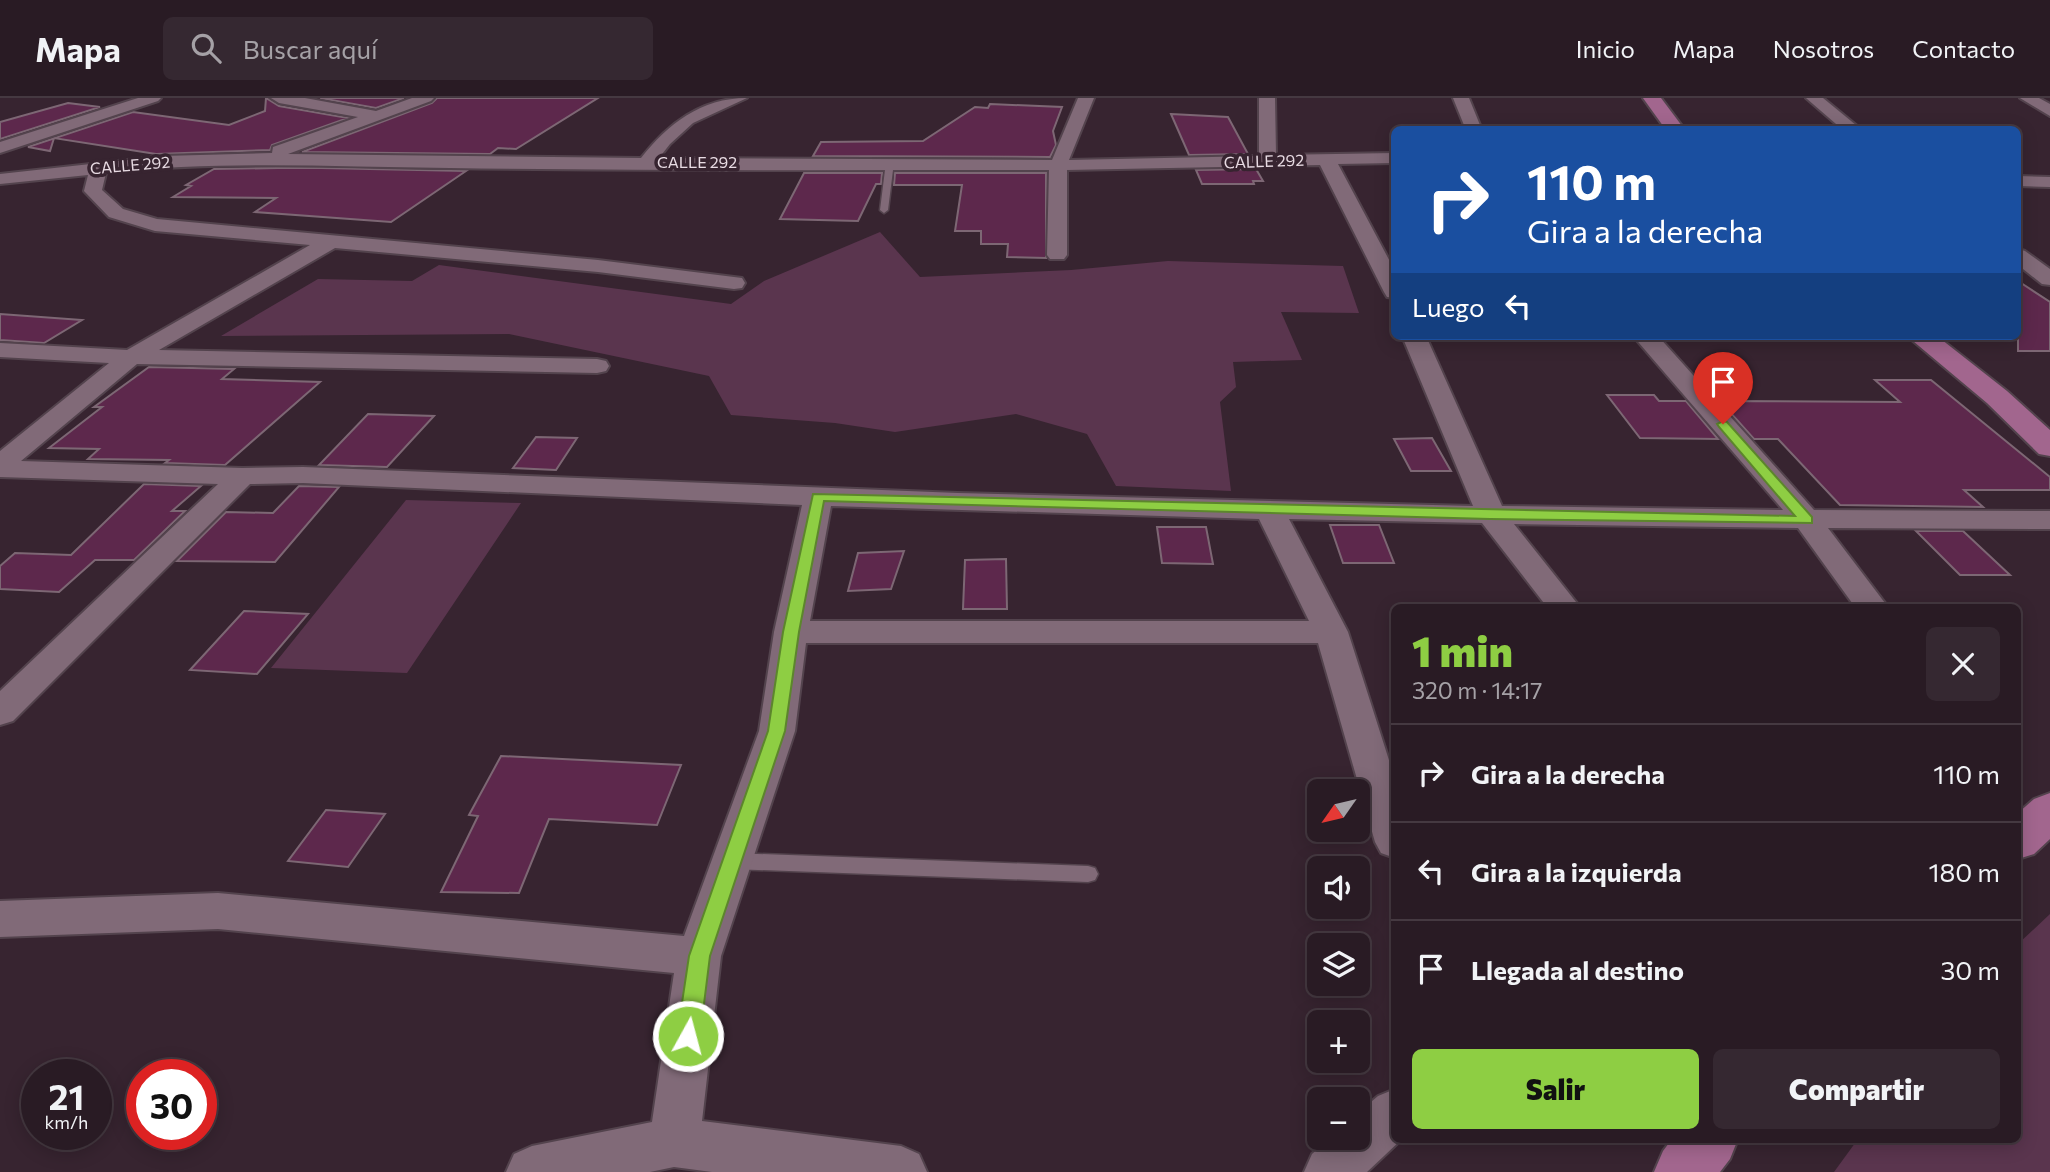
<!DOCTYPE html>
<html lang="es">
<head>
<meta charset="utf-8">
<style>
	:root { --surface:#291b24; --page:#352831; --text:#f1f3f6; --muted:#a5a1a6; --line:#453941; --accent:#8ece43 }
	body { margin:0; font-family:Commissioner,sans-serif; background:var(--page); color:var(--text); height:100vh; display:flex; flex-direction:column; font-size:26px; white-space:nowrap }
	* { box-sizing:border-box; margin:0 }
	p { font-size:23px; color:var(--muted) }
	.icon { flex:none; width:38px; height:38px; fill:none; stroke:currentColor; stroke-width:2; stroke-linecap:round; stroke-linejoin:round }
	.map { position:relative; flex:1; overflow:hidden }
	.sheet { position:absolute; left:1391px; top:506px; width:630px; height:539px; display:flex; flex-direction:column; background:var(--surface); border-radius:10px; box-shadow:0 4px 18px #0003,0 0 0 2px var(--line) }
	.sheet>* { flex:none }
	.top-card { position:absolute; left:1391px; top:28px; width:630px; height:214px; border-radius:10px; box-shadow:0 4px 18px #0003,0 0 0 2px var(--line); background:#1a4fa0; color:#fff; overflow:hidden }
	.needle { width:46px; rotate:236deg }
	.tools { position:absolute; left:1307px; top:681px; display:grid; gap:14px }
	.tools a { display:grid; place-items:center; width:63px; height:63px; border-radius:10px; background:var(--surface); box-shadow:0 4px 18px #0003,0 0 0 2px var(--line); font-size:35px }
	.speed { position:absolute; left:21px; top:961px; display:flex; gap:14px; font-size:35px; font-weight:700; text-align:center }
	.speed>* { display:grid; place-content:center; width:91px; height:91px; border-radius:50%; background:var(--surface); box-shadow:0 4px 18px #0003,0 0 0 2px var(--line); line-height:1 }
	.speed small { font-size:18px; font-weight:400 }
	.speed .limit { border:10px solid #d22; background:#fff; color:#111 }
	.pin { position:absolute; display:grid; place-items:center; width:60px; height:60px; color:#fff; margin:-72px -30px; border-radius:50% 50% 50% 0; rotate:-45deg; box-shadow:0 0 7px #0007 }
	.pin .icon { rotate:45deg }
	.me { position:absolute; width:77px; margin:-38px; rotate:7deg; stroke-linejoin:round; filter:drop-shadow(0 0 5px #0008) }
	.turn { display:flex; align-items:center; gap:24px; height:147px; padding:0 21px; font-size:32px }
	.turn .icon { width:91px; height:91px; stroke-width:2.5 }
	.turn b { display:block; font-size:49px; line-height:60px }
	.then { display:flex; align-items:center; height:66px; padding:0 21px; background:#0003; gap:14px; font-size:26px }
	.round { display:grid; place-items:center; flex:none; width:74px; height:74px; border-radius:10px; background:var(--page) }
	.head { display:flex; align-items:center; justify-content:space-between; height:119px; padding:0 21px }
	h1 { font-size:42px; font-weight:800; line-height:52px; color:var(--accent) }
	.primary-button { display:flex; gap:14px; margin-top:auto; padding:14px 21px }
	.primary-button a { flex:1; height:80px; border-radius:10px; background:var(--accent); color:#111; font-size:28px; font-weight:800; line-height:80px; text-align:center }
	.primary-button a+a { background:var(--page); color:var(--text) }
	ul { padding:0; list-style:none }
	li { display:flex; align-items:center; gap:21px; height:98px; padding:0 21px; border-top:2px solid var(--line) }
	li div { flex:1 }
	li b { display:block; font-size:26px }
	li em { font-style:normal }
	header { display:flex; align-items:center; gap:42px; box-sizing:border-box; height:98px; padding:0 35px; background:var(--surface); border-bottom:2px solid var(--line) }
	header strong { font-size:33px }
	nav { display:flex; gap:38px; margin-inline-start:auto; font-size:24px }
	.search { width:490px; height:63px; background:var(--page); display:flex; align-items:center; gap:18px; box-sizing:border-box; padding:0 24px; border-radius:10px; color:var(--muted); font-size:26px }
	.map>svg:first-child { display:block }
	.green { fill:#5a354e }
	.building { fill:#5d284c; stroke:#7d6774; stroke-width:2 }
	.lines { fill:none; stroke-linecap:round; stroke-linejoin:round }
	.service-casing { stroke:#53434d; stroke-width:3 }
	.minor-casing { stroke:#53434d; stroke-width:4 }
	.primary-casing { stroke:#53434d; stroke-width:4 }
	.service { fill:#816a78; fill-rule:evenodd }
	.minor { fill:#816a78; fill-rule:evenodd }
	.primary { fill:#a2668e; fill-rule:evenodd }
	.route { fill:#8ece43; stroke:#5c862c; stroke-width:2 }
	.labels { text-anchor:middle; stroke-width:7; stroke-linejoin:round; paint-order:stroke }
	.far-street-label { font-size:16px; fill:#e8dbe3; stroke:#372430 }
</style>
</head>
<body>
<header>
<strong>Mapa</strong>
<div class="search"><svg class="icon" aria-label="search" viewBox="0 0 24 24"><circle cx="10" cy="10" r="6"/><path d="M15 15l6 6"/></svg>Buscar aquí</div>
<nav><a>Inicio</a><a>Mapa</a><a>Nosotros</a><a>Contacto</a></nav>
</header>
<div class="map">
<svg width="2050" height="1074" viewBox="0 0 2050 1074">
	<rect width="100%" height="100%" fill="#372430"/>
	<path class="green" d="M880,134L920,179L1071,172L1168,163L1343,168L1359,215L1281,214L1302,262L1233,264L1236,289L1220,304L1231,393L1116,388L1087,336L1016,316L895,334L835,325L731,317L709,278L509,236L221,238L318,181L412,183L439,167L731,206L764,183Z
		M406,402L521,405L407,575L271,570Z
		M2050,816V1074H1834L1858,1041H2018V846Z"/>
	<path class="building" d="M266,0L279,8L348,20L272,47L270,52L156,56L54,40L50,53L28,49L133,14L229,27L265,13Z
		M320,0H404L376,10Z
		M437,0H598L516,51L498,50L490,56L302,54L432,5Z
		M68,5L100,9L0,41V24Z
		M990,6L1062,9L1053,33L1056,47L1050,59L813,58L821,44L923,43L975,9L988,10Z
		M1171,16L1228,19L1248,56L1189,57Z
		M278,70H321L466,73L391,124L255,114L276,100L173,99L191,88L186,87L214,71Z
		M1256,71L1263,83H1253L1254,86H1202L1196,72Z
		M804,75H882L881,86H876L858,123L780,121Z
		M895,75H1046V160L1007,159L1008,146H981V133H955L962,87H894Z
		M2018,183L2050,204V253H2018Z
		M0,216L82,222L44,245L0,242Z
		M149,269L234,271L222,281L320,284L225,367L165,365L169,362L88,361L99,351L49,350L102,309H94Z
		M1875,282H1931L2050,379V392H1964L1983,409L1840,407L1778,341H1754L1720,303L1900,304Z
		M1607,297H1654L1659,303H1686L1718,341L1640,340Z
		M368,316L434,318L387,369L319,367Z
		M536,339L577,340L556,372L513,370Z
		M1432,340L1451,373H1411L1394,341Z
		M144,386L201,388L172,413H185L134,462H95L59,494L0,491V468L15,455L71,457Z
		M299,388L339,389L275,464L177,463L226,414L273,415Z
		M1330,427H1379L1394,465H1343Z
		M1157,429H1206L1213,466L1162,465Z
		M1916,433H1963L2010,477H1960Z
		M904,453L891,491L848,493L858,455Z
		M1006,461L1007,511H963L965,462Z
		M244,513L308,516L257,576L190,572Z
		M501,658L681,667L657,727L549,721L519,795L441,794L478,718L469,717Z
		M326,712L385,716L348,769L288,763Z"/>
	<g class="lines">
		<defs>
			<path id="service" d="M890,62L894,64L888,112L884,115L880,112L886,64Z
				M732,755L1088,768L1095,770L1098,776L1095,782L1088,784L732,771L725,769L722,763L725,757Z"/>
			<path id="minor" d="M138,0H161L158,3L0,55V44Z
				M271,0H305L376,13L412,0H434L431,3L288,56L641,60C668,26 701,0 747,0L693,25L670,46L659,60L1052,62L1078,0H1094L1069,62L1259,58V0H1275L1276,57L1395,55V65L1338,66L1395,173V200L1387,199L1384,194L1320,67L1067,72V157L1064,161H1050L1047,157L1049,72C849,72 650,73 450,70C335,69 221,62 106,75L102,92L123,111L157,121L598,162L742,180L745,185L742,190L734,191L598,174L335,150L159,252L597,261L606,263L609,268L606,273L597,275L137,266L21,363L242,370L303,369L958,395L1473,408L1402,238H1426L1502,408L1783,412L1633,238H1658L1814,412L2050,413V431L1828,430L1888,509H1855L1798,430L1514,426L1580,509H1547L1482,425L1289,421L1348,534L1395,681V760L1381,755L1375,744L1318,545H806L795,633L721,858L702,1023L901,1048L919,1056L927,1074H712L674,1069L650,1074H506L514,1056L532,1048L652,1024L674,875L218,831L0,839V803L218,795L684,838L759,633L774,534L802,407L303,385L250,386L13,623L0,627V593L218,386L0,379V353L109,265L0,259V245L127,252L310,147L155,133L109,119L84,93L88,77L0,86V76L163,58L272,55L273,49L358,19L279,5ZM831,408L1259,421L1309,523H810Z
				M1453,0H1469L1482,32H1466Z
				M1806,0H1823L1862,32H1843Z
				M2020,0H2039L2050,6V18Z
				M2018,78L2050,79V89L2018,88Z
				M2018,151L2025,153L2050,171V187L2042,186L2018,167Z
				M1395,991V1041H1402L1367,1074H1304L1312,1056L1330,1040H1358V1015L1378,998Z"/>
			<path id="primary" d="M1643,0H1661L1685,32H1666Z
				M1907,238H1937L2007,293L2050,332V358L2039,356L1987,305Z
				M2050,695V741L2034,756L2018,761V715L2034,701Z
				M1672,1041H1738L1730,1061L1720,1074H1654L1663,1053Z"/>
		</defs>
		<use href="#service" class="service-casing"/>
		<use href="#minor" class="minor-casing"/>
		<use href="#primary" class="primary-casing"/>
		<use href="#service" class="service"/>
		<use href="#minor" class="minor"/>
		<use href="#primary" class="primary"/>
	</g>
	<path class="route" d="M1723,323L1727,324L1812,419V425L1490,421L824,403L799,534L785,633L710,858L700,938L696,945L688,948L681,945L677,938L689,858L768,633L783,534L813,396L1795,418L1719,329L1717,326Z"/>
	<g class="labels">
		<g class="far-street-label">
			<text transform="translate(1264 63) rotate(-2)" y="6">CALLE 292</text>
			<text x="697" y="70">CALLE 292</text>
			<text transform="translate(130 67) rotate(-5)" y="6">CALLE 292</text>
		</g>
	</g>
</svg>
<div class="tools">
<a><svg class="needle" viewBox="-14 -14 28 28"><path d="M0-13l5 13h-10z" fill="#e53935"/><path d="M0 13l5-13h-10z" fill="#a5a1a6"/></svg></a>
<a><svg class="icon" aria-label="sound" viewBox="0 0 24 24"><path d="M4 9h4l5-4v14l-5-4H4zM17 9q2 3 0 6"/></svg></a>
<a><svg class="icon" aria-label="layers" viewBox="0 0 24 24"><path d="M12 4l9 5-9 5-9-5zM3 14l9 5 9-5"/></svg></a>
<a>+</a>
<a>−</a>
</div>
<div class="speed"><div>21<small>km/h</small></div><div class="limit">30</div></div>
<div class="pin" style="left:1723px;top:326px;background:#d93025"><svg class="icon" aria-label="arrive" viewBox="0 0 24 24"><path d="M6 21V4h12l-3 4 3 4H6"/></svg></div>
<svg class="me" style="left:688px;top:938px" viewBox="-20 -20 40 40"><circle r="17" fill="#8ece43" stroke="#fff" stroke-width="3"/><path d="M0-11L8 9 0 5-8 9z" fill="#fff"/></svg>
<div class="top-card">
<div class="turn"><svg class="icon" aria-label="right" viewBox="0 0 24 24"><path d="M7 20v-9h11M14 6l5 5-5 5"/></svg><div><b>110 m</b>Gira a la derecha</div></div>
<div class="then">Luego<svg class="icon" aria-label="left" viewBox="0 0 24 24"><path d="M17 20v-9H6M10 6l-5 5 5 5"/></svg></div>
</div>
<section class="sheet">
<div class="head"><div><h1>1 min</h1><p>320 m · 14:17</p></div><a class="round"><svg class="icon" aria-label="close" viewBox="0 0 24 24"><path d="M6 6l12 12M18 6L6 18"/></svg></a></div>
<ul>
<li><svg class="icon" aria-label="right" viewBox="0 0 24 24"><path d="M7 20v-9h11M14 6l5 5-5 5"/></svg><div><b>Gira a la derecha</b></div><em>110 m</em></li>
<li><svg class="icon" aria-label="left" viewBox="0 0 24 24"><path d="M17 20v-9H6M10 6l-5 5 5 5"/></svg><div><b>Gira a la izquierda</b></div><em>180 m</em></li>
<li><svg class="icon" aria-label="arrive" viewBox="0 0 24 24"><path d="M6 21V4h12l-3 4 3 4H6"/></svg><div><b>Llegada al destino</b></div><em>30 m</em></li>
</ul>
<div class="primary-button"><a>Salir</a><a>Compartir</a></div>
</section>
</div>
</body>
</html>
